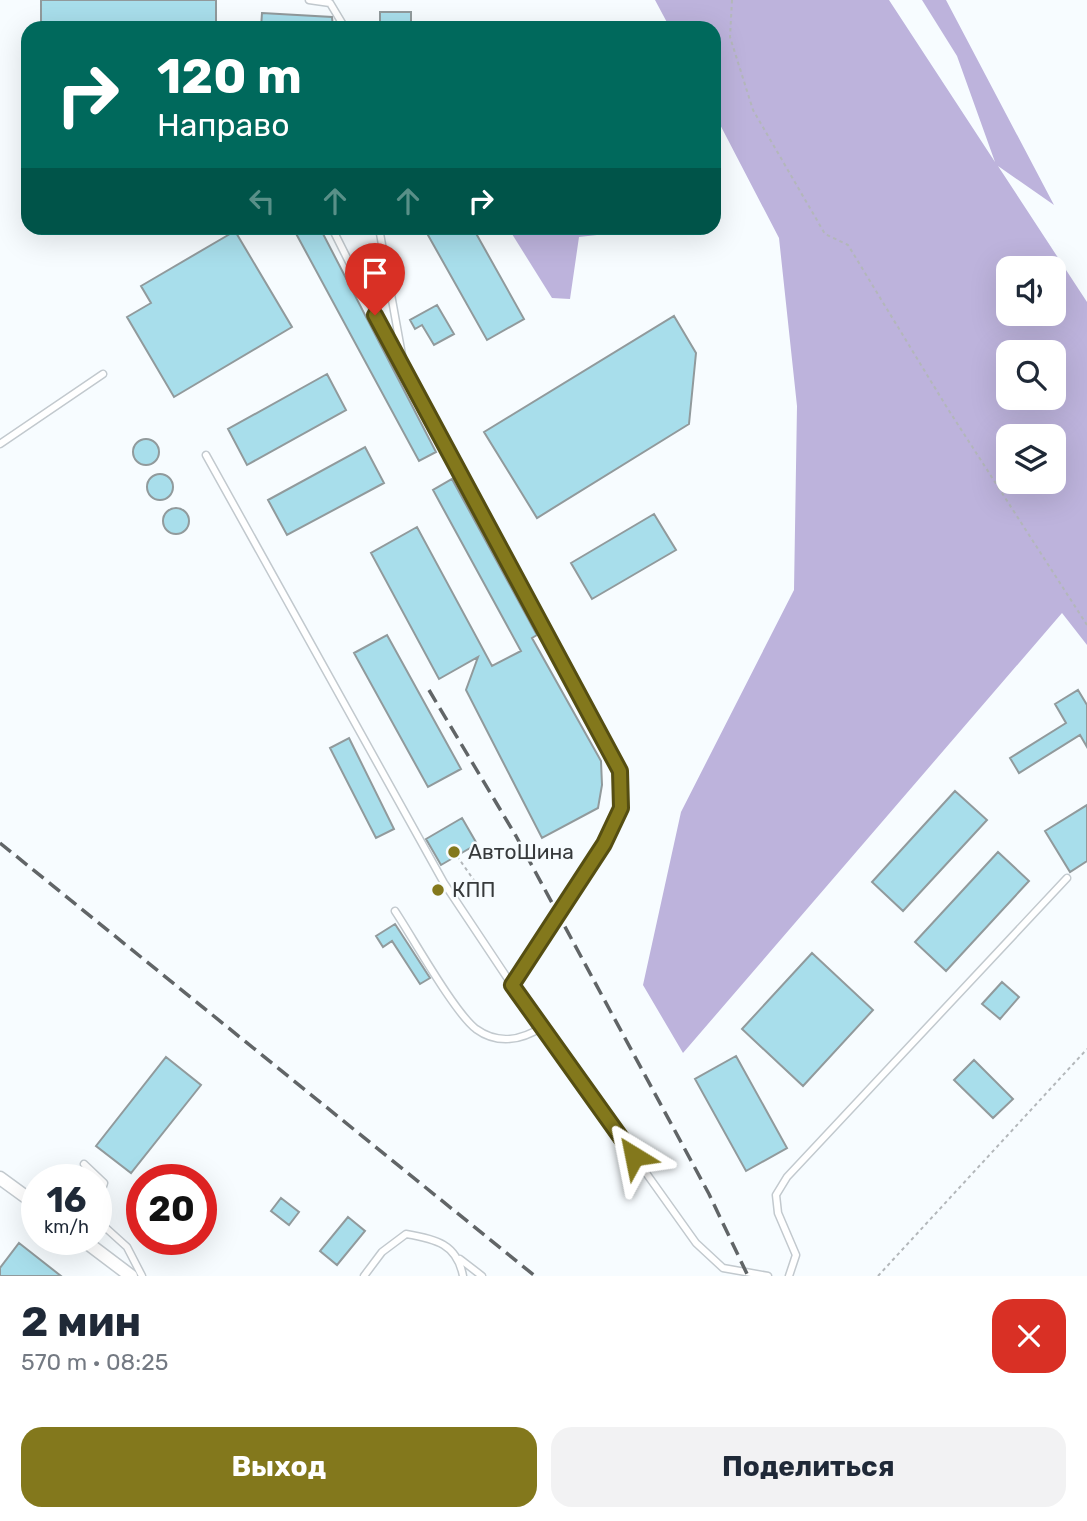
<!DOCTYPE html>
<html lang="ru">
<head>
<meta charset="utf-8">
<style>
	:root { --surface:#fff; --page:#f2f2f3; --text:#1f2937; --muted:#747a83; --accent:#83781c }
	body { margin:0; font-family:Rubik,sans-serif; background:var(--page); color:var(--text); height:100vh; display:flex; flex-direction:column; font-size:26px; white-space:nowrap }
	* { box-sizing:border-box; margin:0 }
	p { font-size:23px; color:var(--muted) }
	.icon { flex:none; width:38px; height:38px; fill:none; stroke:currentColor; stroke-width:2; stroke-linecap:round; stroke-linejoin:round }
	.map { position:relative; height:1276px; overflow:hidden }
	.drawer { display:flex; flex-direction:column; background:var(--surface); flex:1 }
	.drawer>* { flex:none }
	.hud { position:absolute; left:21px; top:21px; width:700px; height:214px; border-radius:21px; box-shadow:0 7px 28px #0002; background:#00695c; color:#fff; overflow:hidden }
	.fabs { position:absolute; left:996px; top:256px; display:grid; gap:14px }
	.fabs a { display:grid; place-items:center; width:70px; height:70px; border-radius:14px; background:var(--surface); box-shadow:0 7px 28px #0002; font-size:35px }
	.speed { position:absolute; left:21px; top:1164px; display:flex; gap:14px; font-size:35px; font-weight:700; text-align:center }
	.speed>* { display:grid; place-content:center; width:91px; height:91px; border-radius:50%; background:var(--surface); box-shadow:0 7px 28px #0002; line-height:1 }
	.speed small { font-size:18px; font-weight:400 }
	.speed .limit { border:10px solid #d22; background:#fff; color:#111 }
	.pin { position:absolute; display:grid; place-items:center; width:60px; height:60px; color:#fff; margin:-72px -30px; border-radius:50% 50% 50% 0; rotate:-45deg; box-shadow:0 0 7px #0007 }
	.pin .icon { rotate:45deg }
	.me { position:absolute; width:77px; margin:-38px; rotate:325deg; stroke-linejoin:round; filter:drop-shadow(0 0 5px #0008) }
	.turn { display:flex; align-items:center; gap:24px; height:147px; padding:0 21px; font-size:32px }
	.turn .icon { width:91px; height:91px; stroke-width:2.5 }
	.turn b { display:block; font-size:49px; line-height:60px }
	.lanes { display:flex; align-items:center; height:66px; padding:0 21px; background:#0003; justify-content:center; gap:35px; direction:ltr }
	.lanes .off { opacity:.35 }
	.round { display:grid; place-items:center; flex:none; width:74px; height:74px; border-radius:21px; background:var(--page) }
	.head { display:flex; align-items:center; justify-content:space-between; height:119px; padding:0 21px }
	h1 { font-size:42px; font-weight:700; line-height:52px }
	.action { display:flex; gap:14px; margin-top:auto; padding:14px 21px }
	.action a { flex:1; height:80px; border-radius:21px; background:var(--accent); color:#fff; font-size:28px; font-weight:700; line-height:80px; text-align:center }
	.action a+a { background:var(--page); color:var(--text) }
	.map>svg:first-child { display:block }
	.forest { fill:#bdb3dc; fill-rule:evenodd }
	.building { fill:#a8deeb; stroke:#919a9c; stroke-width:2 }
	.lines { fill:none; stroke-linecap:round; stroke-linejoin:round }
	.service-casing { stroke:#c2c9ce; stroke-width:9 }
	.minor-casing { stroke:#c2c9ce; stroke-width:15 }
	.path { stroke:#b3b7ba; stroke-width:2; stroke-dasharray:3.5 3.5; stroke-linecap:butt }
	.service { stroke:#fff; stroke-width:6 }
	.minor { stroke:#fff; stroke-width:12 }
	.rail { stroke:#616567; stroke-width:3.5; stroke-dasharray:14 7; stroke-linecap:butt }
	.route-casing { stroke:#554e12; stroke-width:18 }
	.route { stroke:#83781c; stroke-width:12 }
	.poi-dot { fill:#83781c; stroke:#f7fcff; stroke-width:2.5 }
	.labels { text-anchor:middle; stroke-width:5; stroke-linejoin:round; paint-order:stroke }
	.poi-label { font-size:21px; fill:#373a3c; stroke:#f7fcff; text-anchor:start }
</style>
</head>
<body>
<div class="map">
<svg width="1087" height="1276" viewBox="0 0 1087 1276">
	<rect width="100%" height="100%" fill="#f7fcff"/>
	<path class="forest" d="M655,0H889L995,162L957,56L922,0H946L1054,205L998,166L1087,302V645L1062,613L683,1053L643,985L681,812L794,590L797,406L779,238L714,113V28H670ZM1008,268H1054V313H1008ZM1008,352H1054V397H1008ZM1008,436H1054V481H1008Z
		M495,228H599L597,235L579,237L570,299L552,298L512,234Z"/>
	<path class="building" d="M41,0H216V28H41Z
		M380,12H411V28H380Z
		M262,13L332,17L333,28H261Z
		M293,228H320L436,452L419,461Z
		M424,228H473L524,319L487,340Z
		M235,231L292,327L174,397L127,317L151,303L141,286Z
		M437,305L454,334L434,345L422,325L415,329L410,320Z
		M674,316L696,353L689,424L537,518L484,432Z
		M327,374L346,410L247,465L228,429Z
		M133 452a13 13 0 1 1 26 0a13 13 0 1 1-26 0Z
		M365,447L384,483L287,535L268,500Z
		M147 487a13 13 0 1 1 26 0a13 13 0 1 1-26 0Z
		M452,479L537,635L532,638L601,761L602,785L598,808L542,838L466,690L478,657L439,679L371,553L417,527L492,666L521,651L433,490Z
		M163 521a13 13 0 1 1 26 0a13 13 0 1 1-26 0Z
		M654,514L676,550L592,599L571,563Z
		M387,635L461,769L428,787L354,653Z
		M1078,690L1087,705V747L1080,735L1019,773L1010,758L1066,723L1055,704Z
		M349,738L394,829L376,838L330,748Z
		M955,791L987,820L903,911L872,882Z
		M1087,805V861L1070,872L1045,831Z
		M462,818L477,844L441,865L426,839Z
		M998,852L1029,881L946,971L915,942Z
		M395,924L430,978L420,984L392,941L383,947L376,936Z
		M812,953L873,1010L803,1086L742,1029Z
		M1002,982L1019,997L1000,1019L982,1004Z
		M736,1056L787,1148L746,1171L695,1079Z
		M166,1057L201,1085L131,1173L96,1146Z
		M974,1060L1013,1099L993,1118L954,1080Z
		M281,1198L299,1212L289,1225L271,1211Z
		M348,1217L365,1231L337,1265L320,1251Z
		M19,1243L61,1276H0V1268Z"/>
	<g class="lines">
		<defs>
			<path id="service" d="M309,0L330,3L345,28
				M332,228L386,336L620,771L621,808L604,844L512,985L696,1243L723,1268L768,1276
				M379,228L404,366
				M0,444L103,374
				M206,455L444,883L512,985
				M395,911C413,938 454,1012 476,1029C498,1045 522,1040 542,1027
				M84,1164L104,1183L96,1208
				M96,1219L127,1247L142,1276
				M460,1259L482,1276
				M364,1276L382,1252L406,1234C436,1239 457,1244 463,1276
				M789,1276L796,1255L778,1213L776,1195L787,1177L1067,878"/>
			<path id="minor" d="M0,1178L37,1205
				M82,1239L131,1276"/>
		</defs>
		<use href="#service" class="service-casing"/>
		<use href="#minor" class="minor-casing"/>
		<path class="path" d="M732,0L730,37L753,110L825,234L848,245L946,406L1087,625
			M457,856L485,896
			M878,1276L1087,1049"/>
		<use href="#service" class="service"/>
		<use href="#minor" class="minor"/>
		<path class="rail" d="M429,690L516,836L709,1194L748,1276
			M0,843L535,1276"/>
	</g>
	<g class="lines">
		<defs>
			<path id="route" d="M375,315L620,771L621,808L604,844L512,985L634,1156"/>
		</defs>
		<use href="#route" class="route-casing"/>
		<use href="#route" class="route"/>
	</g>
	<g class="poi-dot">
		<circle cx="454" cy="852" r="7"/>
		<circle cx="438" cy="890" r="7"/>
	</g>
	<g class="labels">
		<g class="poi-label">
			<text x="468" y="859">АвтоШина</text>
			<text x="452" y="897">КПП</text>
		</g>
	</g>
</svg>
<div class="fabs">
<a><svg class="icon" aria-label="sound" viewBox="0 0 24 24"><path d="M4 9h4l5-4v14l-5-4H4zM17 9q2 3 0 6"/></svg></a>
<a><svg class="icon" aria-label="search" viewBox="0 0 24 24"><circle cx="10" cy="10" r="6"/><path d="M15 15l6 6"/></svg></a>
<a><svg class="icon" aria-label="layers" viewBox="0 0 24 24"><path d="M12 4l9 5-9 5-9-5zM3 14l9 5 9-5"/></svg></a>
</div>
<div class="speed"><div>16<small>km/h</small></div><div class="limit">20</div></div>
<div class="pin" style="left:375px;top:315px;background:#d93025"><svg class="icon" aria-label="arrive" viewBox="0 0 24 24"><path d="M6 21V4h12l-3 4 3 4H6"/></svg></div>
<svg class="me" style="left:634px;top:1156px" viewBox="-20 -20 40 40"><path d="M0-17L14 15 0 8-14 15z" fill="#83781c" stroke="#fff" stroke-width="4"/></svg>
<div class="hud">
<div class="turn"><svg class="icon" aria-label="right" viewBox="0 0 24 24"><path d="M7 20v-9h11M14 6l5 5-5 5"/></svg><div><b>120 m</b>Направо</div></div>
<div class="lanes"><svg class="icon off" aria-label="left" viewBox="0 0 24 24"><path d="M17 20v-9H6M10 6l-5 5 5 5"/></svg><svg class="icon off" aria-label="ahead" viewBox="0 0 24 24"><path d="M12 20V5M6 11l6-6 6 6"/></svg><svg class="icon off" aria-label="ahead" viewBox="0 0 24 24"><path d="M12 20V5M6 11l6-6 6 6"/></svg><svg class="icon" aria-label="right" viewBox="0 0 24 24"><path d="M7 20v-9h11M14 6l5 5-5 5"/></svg></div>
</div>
</div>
<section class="drawer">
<div class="head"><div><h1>2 мин</h1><p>570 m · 08:25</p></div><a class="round" style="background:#d93025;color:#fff"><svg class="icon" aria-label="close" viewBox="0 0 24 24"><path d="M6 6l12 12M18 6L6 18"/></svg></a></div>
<div class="action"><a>Выход</a><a>Поделиться</a></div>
</section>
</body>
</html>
